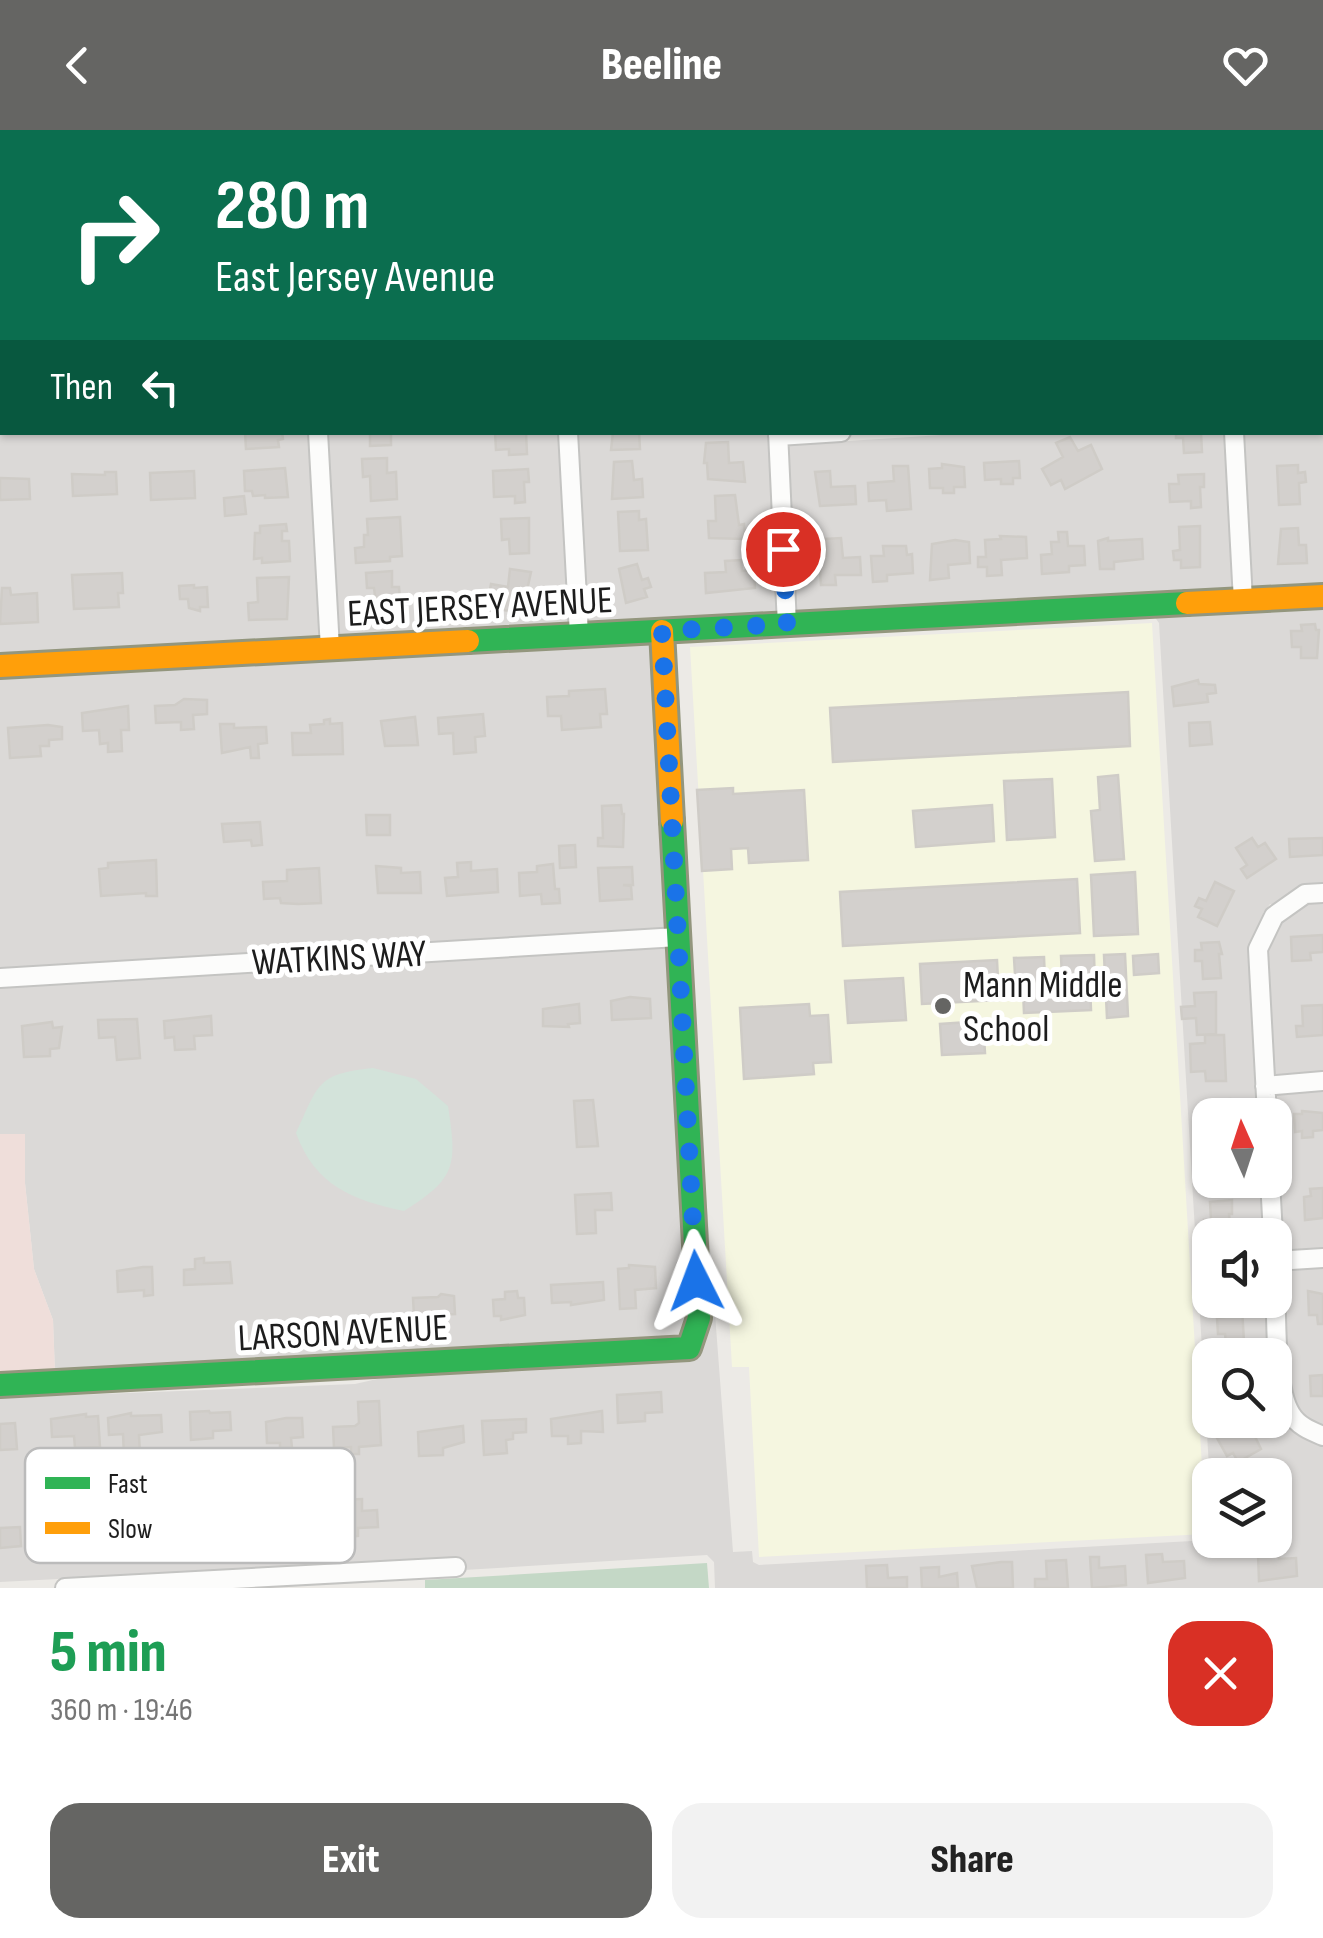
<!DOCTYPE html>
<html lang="en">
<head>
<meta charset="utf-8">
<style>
	:root { --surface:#fff; --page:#f2f2f2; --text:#222; --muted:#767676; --accent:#656563 }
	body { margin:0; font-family:"Sofia Sans Condensed",sans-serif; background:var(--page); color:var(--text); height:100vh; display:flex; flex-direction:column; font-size:38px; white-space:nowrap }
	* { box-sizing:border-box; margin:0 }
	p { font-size:32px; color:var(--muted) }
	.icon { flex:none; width:55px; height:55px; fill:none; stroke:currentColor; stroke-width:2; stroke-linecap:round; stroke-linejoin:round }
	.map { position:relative; height:1458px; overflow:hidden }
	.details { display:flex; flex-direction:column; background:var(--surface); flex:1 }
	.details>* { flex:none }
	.hud { position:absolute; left:0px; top:0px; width:1325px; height:305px; box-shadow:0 2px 8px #0004; background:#0b6e4f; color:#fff; overflow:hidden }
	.needle { width:65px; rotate:357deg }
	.buttons { position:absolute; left:1192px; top:968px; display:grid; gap:20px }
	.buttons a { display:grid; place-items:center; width:100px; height:100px; border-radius:20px; background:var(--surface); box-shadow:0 2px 8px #0004; font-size:50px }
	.pin { position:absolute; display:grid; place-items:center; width:85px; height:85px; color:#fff; margin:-42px; border:5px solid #fff; border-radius:50%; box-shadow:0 2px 10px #0007 }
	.me { position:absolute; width:110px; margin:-55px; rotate:357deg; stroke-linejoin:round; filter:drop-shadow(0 0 8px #0008) }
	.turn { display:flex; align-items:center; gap:35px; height:210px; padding:0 50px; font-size:45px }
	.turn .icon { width:130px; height:130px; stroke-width:2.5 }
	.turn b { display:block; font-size:70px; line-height:85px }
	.then { display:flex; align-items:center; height:95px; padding:0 50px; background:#0003; gap:20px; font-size:38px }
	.round { display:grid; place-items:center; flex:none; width:105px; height:105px; border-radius:30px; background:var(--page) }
	.overview { display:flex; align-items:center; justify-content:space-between; height:170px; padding:0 50px }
	h1 { font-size:60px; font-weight:800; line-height:75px; color:#1e9e55 }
	.cta { display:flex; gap:20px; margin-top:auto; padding:20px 50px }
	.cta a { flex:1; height:115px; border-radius:30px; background:var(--accent); color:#fff; font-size:40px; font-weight:800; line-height:115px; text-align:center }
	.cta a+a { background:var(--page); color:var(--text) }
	header { display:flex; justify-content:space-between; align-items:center; height:130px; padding:0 50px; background:var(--accent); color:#fff; font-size:45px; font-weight:800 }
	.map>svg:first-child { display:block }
	.residential { fill:#dbd9d7 }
	.commercial { fill:#efdeda }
	.education { fill:#f5f6e0 }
	.wetland { fill:#d3e3da }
	.cemetery { fill:#c4d8c6 }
	.building { fill:#d3d0cd; stroke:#cfccc7; stroke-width:2.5 }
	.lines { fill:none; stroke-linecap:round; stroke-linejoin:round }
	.street-casing { stroke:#c4c4c2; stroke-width:22 }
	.fast-casing { stroke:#93967d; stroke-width:28 }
	.slow-casing { stroke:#93967d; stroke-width:28 }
	.street { stroke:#fcfcfb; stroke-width:18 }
	.fast { stroke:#30b455; stroke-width:22 }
	.slow { stroke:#ff9f0a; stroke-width:22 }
	.route { stroke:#1a73e8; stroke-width:18; stroke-dasharray:0 32.4 }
	.poi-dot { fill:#656563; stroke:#fff; stroke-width:4 }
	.labels { text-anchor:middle; stroke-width:10; stroke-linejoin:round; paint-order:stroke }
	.street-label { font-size:38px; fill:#1d1d1d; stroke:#fff }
	.poi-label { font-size:38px; fill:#1d1d1d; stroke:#fff; text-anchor:start }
	.key { fill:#fff; stroke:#bbb; stroke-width:2.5 }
	.key-label { font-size:28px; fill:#1d1d1d }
</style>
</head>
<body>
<header><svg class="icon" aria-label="back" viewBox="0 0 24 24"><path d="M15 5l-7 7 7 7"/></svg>Beeline<svg class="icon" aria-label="heart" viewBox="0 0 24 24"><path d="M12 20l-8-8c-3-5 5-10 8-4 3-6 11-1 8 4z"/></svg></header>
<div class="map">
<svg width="1323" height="1458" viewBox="0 0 1323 1458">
	<rect width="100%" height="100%" fill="#eceae6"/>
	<path class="residential" d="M0,0H294V2H2L0,285Z
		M1323,65V457L1251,461L1242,303L1322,302Z
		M988,302L1227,303L1235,462L794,485L786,315Z
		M0,303H310L321,510L0,527Z
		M326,303H560L570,497L337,509Z
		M576,303H770L779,486L586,496Z
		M1323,475V754L1301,756L1273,775L1270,774L1263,783L1259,985H1210V1050H1262L1265,1105H1210V1170H1268L1271,1225H1210V1290H1275V1266L1280,1287L1287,1297L1323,1315V1458H715L714,1432L707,1425L464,1440L463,1428L0,1452V1268L355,1254L408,1242L694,1229L697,1226L683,760L733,1422L752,1421L753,1432L759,1435L1210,1410H1275V1345H1210V1354L1159,493L1154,486Z
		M654,512L669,798L0,839V547Z
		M1323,771V942L1273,946L1266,821L1280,792L1307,772Z
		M670,816L691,1187L684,1209L55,1243L53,1190L34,1139L25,1053V1005L0,1004V857Z
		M1323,960V1119L1282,1122L1274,964Z
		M1323,1137V1297L1298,1281L1289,1259L1283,1139Z"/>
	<path class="commercial" d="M0,1004H25V1053L34,1139L53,1190L55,1243L0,1246Z"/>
	<path class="education" d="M1152,493L1206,1404L759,1427L749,1237H732L690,517Z"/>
	<path class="wetland" d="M373,938L416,949L448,976C457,1035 457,1048 404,1081C353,1070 315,1056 296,1003C319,954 316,944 373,938Z"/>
	<path class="cemetery" d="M707,1433L709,1458H425V1450Z"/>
	<path class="building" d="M245,302H282L283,309L278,310L279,317L246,319Z
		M370,302H391V315L370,316Z
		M495,302H526L527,324L509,325V319L496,320Z
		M613,302H639L640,319L611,320Z
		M1176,302H1201L1202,322L1184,323L1183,308H1176Z
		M1070,307L1078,321L1091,315L1102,339L1065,359L1061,350L1051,355L1042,339L1063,327L1056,313Z
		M728,312L729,333L743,332L745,352L708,349L707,333H704L706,313Z
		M387,328V343L396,342L397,369L371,371L370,346L363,347L362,329Z
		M632,331L634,350L642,349L643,367L612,369L614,332Z
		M1019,331L1020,348H1013V354H1001V349L985,350L984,333Z
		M942,334L964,337L965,357H954V363H943V358H930L929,339L942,338Z
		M1298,335V343L1305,342L1306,352L1299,353L1300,374L1279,375L1277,336Z
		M893,336H908L911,379L887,381L886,370L869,371L868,353L894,351Z
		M285,338L288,367L265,368V365L253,366L252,361H245L244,341Z
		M528,339L529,352H524L525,372L515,373V366L494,367L493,341Z
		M194,341L195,368L151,370L150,343Z
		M830,341L831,357L855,356L856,374L820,376L815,342Z
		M105,342H116L117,364L73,366L72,344L105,345Z
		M1204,344V357H1200L1201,377L1191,378V371L1170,372L1169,354H1179L1178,345Z
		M0,348L29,349L30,369L0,370Z
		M735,365L739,395L744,394L745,409L709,408L708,391H716L715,366Z
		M244,366L246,384L225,386L224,368Z
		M639,381V390L646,389L648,420L620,421L618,382Z
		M400,387L402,426L390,427V431L356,433L355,418L364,417V405H368L367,389Z
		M529,388V423L510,424L509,409L502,410L501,389Z
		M286,394L287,401H282V411H289L290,431L262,433V428L254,429L255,403H260V396Z
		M1200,396V437L1181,438V430H1174L1173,421L1180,420L1179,397Z
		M1298,398L1299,415H1306L1307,433L1278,434L1281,399Z
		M1058,402H1067L1068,416H1084L1085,435L1069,436V442L1042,444L1041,425L1052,424L1051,412H1059Z
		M1000,406L1026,407L1027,428L1001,430L1002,445L987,446V437H978V427H986L985,410L1001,409Z
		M841,408L843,428L860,427L861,445H835L836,455H821L819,426H826L825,409Z
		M1108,408V411L1142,409L1143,429L1114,432V439H1100L1098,411Z
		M955,410L969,412L970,433L948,435L949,448L930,450L932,414Z
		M883,416H906L907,425L912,424L913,443L887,445V451L873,452L871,426H884Z
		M741,430L742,441L754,440L755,458L706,463L705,443L726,442L725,431Z
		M637,434L642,450L648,448L651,457L644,459L647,467L626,473L619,439Z
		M510,439L531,442L522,483L503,480L506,472L488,470L491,454L508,457Z
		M392,441V457H399L402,494L379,495L374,458H367L366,443Z
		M122,443L123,463H118L119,477L74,479L72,445Z
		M289,447L287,489L249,490L248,473L258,472L257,448Z
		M194,455V458L207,457L208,477H200V481L189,478L188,469H180L179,456Z
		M2,458H10L11,465L37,463L38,492L0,494Z
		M1315,494L1316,500H1319L1317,528H1301V517H1292L1291,501H1302L1301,495Z
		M1198,550L1199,554L1215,555L1216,563L1207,564L1208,572L1174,576L1172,557Z
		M605,559L607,584H600L601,597L562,600L561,586H548L547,567L569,566V561Z
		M1128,562L1130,616L833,632L830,578Z
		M184,569L207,570V584L193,585L194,599L181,600V592L156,593L155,576L175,575Z
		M128,576L129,600H121L122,621L108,622V613L100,614L99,600L83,601L82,583Z
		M483,584L485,606L475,607L476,622L454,624L453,603L439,604L438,588Z
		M415,587L418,615L385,616L381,591Z
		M330,589V594L342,593L343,624L293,625L292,603H311L310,595L324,594V590Z
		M1210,592L1212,614L1190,616L1189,593Z
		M220,594H234V598L266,597L267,613L258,614L259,628H251L250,617L222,623Z
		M48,595L62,597V609L49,610V616H40L41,626L10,628L8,598Z
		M1118,645L1124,729L1095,731L1091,681L1100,680L1098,647Z
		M1052,649L1055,707L1007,710L1004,651Z
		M733,658V664L804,660L808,730L749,733L748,718L731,719L732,739L702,741L697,660Z
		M621,675L622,684H624L623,717L598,716V708H603L602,676Z
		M992,675L994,711L916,717L913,681Z
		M366,685H390V705H367Z
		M260,692L262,715L252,716L251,710L224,712L222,694Z
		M1252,708L1258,717L1265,713L1276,729L1247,748L1241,739L1247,735L1236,718Z
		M1323,708V725L1290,727L1289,709Z
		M575,715L576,737L560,738L559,716Z
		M156,730L157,766H146V763L101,766L99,739L108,738V733Z
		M471,732V741L497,739L498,762L447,766L445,748L458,747L457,733Z
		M553,734L555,759H559L560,773L542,774L541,764L520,766L519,743L537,742V736Z
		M376,736L401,738V743L420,742L421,763H378Z
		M632,737L633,755H623L631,756L632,769L600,771L598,738Z
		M319,738L321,773L298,774L281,773L280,768L264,769L263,752L287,751V740Z
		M1135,742L1138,804L1094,806L1091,745Z
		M1077,749L1080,803L843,816L840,762Z
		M1215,752L1234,761L1217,796L1198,787L1202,779L1195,776L1199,768L1206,771Z
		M1323,805V822L1310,823L1311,830L1292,831L1291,807Z
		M1219,812L1222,824H1219L1221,848L1203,849L1202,831H1195V820H1202L1201,813Z
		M1125,824L1128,886L1107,888L1104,825Z
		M1158,824L1159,843L1134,845L1133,826Z
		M1094,825L1095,855H1090L1091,880L1024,883L1023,860L1016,861L1014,828L1044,827L1045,850L1062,849L1061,826Z
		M997,830L999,870L922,874L920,834Z
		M903,848L906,890L848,893L845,851Z
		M1216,862V904L1197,905L1196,888L1182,889L1181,877L1195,876L1194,863Z
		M630,867L650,869L651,888L612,890L611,871Z
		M579,874L580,893L568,894L569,897L543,896V879Z
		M809,874L810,886L828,885L831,932L813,933L814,944L744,949L740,878Z
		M1323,875V905L1297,907L1296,896H1303L1302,876Z
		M211,886L212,905L194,906L195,919L175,920L174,907L165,908L164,891Z
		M137,889L140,928L117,930L115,907L99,908L98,890Z
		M983,891L985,923L942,925L940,894Z
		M52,892L53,898L62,897L59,918L50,919V926L24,927L22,896Z
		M1205,905H1224L1226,951H1206L1205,941L1191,942L1190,914L1205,913Z
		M1230,969L1231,985H1210V997L1201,998L1200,979H1206L1205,971Z
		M593,970L598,1016L577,1017L574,971Z
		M1302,981L1323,983V1000L1313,1001V1007L1302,1008V1001L1295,1002L1294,984H1302Z
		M1323,1058V1088L1305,1090L1304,1067L1311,1066L1310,1059Z
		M611,1063L612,1080H595L596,1103L577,1104L575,1065Z
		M1232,1070V1084H1229L1231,1105H1212L1211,1099L1204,1100V1090H1211L1210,1072Z
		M204,1128V1133L230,1132L232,1153L184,1155V1140L195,1139V1129Z
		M629,1135L655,1137L656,1158L635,1160L636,1178L620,1179L618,1139L629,1138Z
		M143,1137H152L153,1165L144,1166V1160L118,1162L117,1141Z
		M603,1152L604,1170L571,1175V1172L552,1173L551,1155Z
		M517,1161L518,1168H524L525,1185L501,1190V1186H494L493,1170L505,1169V1162Z
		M1308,1161L1323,1164V1194H1318L1317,1185H1309Z
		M441,1164L454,1166L455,1184L414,1186L413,1168L438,1167Z
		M1242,1178L1244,1212L1226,1213L1225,1204H1218L1217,1188L1225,1187L1224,1179Z
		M1323,1245V1266H1311L1310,1246Z
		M661,1262L662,1282L645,1283V1291L618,1293L617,1265Z
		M379,1271L381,1315L359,1317V1324H351V1317L334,1318L333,1297L355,1296L359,1293L358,1272Z
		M209,1281L210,1283L230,1282L231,1300L213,1301V1308L191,1310L190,1282Z
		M602,1281L603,1302L581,1301V1313L568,1314V1306H552L551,1289Z
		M131,1283V1286L161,1285L162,1302L139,1305L140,1325L124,1326L123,1304L109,1305L108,1288Z
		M86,1284V1287L98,1286L100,1317L75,1318L74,1306L52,1307L51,1289Z
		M286,1288H302L303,1307L291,1308L292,1318H280V1313H267L266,1292Z
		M526,1289V1302L513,1303V1309L506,1310L507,1323L484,1325L482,1291Z
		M1239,1290H1247L1261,1319L1238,1332L1233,1323L1227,1326L1217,1308L1223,1305L1220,1300Z
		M15,1293L17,1319L0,1320V1294Z
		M463,1296L464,1312L443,1318V1325L419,1326L418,1302Z
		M362,1369V1381L377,1380L378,1397L358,1398V1406L341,1408L339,1370Z
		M20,1397L21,1416L0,1418V1398Z
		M1279,1422V1429L1296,1428L1297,1446L1259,1451L1258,1424Z
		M1162,1424L1163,1432L1184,1431L1185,1448L1148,1453L1146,1425Z
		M1090,1427H1099V1438L1125,1436L1126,1455L1092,1458Z
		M1066,1430L1068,1458H1035V1449H1047L1046,1431Z
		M1001,1432H1012L1013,1458H977L972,1436Z
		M887,1435L888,1448L907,1447V1458H867L866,1436Z
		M939,1437V1447L957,1443L958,1458H922L921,1438Z"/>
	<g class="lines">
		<defs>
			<path id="street" d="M302,0V2
				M552,0V2
				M1322,56H1323
				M0,294H2
				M318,302L330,519
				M568,302L579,505
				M778,302L787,495
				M1234,302L1243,471
				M778,306L841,302
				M0,848L678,807
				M1265,956L1323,951
				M1267,985L1258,819L1274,786L1305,764L1323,763
				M1270,1050L1273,1105
				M1275,1131L1323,1128
				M1275,1143C1277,1178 1273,1256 1291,1284C1298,1296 1311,1301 1323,1306
				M65,1458L456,1437"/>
			<path id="fast" d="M468,511L1187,473
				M0,1255L689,1218L699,1188L672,691"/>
			<path id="slow" d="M1187,473L1323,466
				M662,501L672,691
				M0,536L468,511"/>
		</defs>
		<use href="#street" class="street-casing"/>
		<use href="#fast" class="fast-casing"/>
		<use href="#slow" class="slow-casing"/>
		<use href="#street" class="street"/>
		<use href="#fast" class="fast"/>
		<use href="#slow" class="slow"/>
	</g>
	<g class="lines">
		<path class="route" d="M696,1151L662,501L787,494L783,419"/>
	</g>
	<circle class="poi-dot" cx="943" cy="876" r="10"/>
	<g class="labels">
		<g class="street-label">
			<text transform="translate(480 476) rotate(-3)" y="13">EAST JERSEY AVENUE</text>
			<text transform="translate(339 827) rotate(-3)" y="13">WATKINS WAY</text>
			<text transform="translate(343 1202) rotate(-3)" y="13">LARSON AVENUE</text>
		</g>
		<g class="poi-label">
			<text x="963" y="867">Mann Middle<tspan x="963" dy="44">School</tspan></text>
		</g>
	</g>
	<rect x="25" y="1318" width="330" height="115" rx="15" class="key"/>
	<rect x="45" y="1347" width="45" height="12" fill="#30b455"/>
	<rect x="45" y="1392" width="45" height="12" fill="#ff9f0a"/>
	<g class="key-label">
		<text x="108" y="1363">Fast</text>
		<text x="108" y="1408">Slow</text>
	</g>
</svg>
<div class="buttons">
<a><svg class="needle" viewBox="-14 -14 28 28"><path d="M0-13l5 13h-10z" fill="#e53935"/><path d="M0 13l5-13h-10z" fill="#767676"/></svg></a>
<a><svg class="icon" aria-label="sound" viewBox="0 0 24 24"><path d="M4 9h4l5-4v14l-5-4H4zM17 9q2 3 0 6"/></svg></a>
<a><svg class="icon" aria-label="search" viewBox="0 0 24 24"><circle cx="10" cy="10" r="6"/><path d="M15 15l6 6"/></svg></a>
<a><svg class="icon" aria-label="layers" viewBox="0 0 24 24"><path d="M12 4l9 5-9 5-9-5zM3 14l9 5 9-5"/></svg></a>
</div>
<div class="pin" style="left:783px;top:419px;background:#d93025"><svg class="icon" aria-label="arrive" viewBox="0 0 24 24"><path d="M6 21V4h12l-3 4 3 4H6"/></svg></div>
<svg class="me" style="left:696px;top:1151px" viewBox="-20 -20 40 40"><path d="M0-17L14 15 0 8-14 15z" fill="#1a73e8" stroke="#fff" stroke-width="4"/></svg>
<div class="hud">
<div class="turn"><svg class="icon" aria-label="right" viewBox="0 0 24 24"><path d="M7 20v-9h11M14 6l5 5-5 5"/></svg><div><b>280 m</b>East Jersey Avenue</div></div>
<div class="then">Then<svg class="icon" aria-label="left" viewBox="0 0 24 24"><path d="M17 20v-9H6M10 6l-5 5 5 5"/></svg></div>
</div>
</div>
<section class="details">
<div class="overview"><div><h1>5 min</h1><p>360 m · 19:46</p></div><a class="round" style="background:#d93025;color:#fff"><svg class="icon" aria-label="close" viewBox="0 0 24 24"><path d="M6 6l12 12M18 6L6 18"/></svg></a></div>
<div class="cta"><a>Exit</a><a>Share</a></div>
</section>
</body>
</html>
